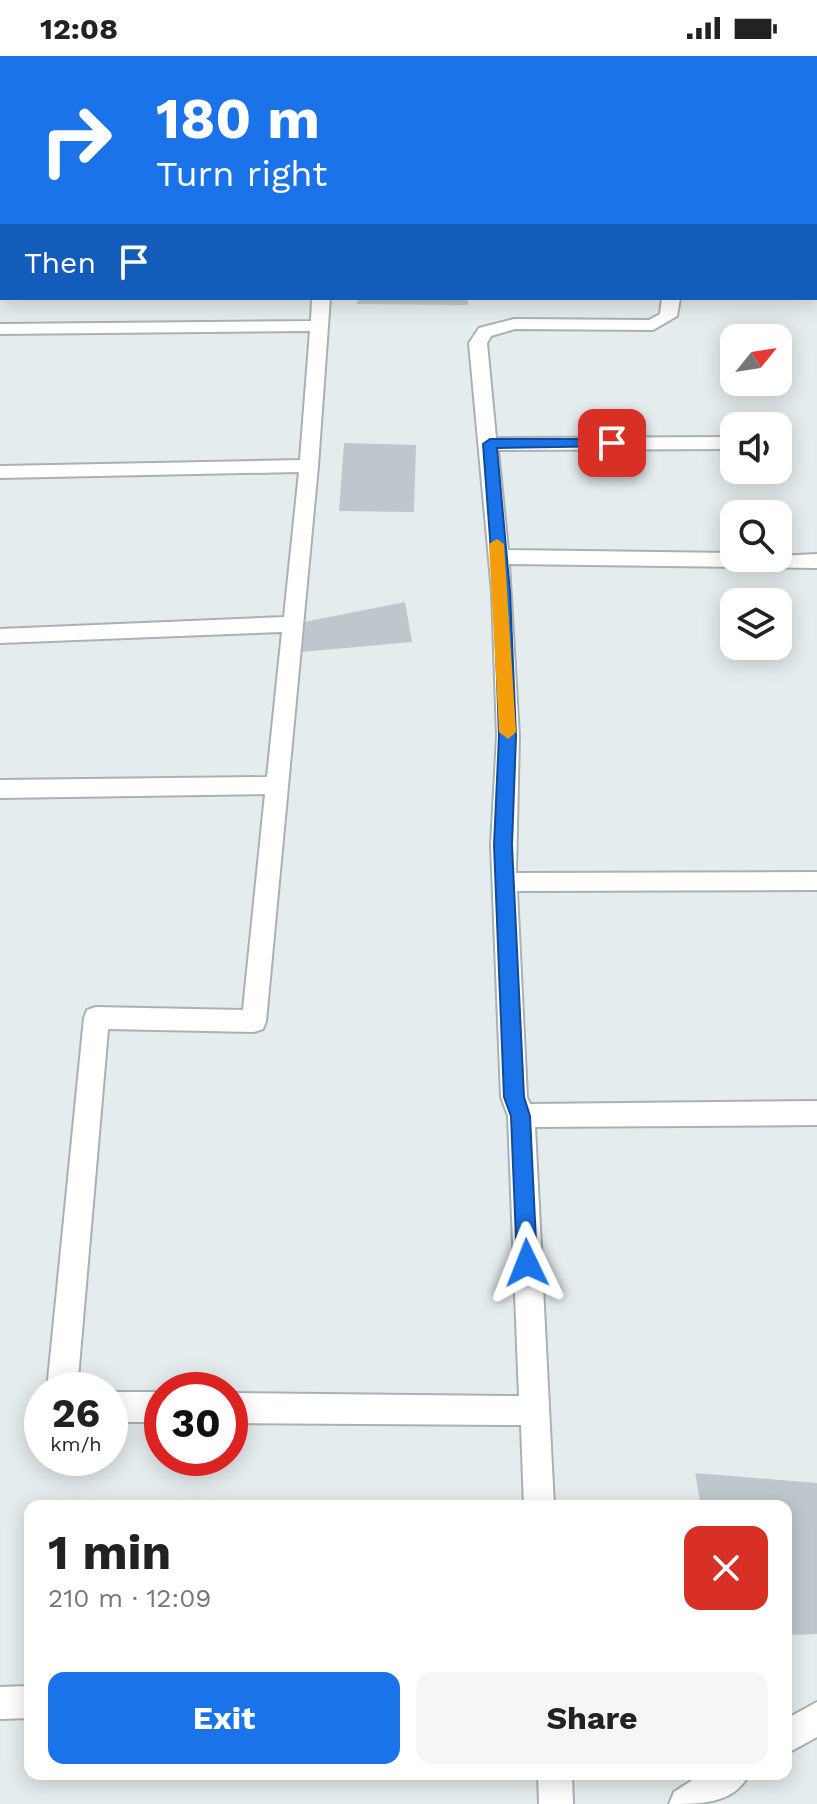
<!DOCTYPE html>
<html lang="en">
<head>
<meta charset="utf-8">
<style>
	:root { --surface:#fff; --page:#f6f6f6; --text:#222; --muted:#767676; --accent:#1a73e8 }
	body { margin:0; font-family:"Work Sans",sans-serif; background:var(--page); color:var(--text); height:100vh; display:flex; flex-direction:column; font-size:30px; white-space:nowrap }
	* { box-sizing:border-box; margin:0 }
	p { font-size:26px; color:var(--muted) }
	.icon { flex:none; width:44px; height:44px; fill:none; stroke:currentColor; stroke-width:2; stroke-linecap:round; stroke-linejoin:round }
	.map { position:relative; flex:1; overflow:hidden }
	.side { position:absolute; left:24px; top:1444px; width:768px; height:280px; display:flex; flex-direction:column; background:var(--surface); border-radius:16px; box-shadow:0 4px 20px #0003 }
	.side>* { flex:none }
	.hud { position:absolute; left:0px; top:0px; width:818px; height:244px; box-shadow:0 4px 20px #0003; background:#1a73e8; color:#fff; overflow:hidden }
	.needle { width:52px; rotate:60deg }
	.tools { position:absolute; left:720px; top:268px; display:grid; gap:16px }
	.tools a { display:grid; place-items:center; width:72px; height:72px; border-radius:16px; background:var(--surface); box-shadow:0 4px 20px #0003; font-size:40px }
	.speed { position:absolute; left:24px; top:1316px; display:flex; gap:16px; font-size:40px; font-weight:700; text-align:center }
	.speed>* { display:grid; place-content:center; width:104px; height:104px; border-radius:50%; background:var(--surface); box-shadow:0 4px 20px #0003; line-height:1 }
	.speed small { font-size:20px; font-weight:400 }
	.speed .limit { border:12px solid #d22; background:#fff; color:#111 }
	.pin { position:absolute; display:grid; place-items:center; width:68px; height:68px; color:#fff; margin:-34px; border-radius:16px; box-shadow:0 4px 12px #0006 }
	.me { position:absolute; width:88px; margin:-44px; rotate:358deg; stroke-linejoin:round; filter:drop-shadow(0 0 6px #0008) }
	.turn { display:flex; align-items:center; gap:28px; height:168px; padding:0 24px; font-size:36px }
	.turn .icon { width:104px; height:104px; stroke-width:2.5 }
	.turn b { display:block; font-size:56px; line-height:68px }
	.then { display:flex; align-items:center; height:76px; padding:0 24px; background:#0003; gap:16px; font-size:30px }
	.round { display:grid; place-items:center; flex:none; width:84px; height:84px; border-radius:16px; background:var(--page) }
	.overview { display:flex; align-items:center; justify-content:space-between; height:136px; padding:0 24px }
	h1 { font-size:48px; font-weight:700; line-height:60px }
	.action { display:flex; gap:16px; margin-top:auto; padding:16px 24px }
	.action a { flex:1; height:92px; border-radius:16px; background:var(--accent); color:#fff; font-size:32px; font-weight:700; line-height:92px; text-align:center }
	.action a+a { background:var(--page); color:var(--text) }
	.status { display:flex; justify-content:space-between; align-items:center; height:56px; padding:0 40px; background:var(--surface); direction:ltr }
	.status svg { height:22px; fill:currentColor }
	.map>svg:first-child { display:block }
	.building { fill:#bec8cc }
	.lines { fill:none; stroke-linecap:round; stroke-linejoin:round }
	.minor-casing { stroke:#a8b1b6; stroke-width:4 }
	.minor { fill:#fff; fill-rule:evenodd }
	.route { fill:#1a73e8; stroke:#114b97; stroke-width:2 }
	.slow { fill:#f59e0b }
</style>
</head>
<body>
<div class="status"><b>12:08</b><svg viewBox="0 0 49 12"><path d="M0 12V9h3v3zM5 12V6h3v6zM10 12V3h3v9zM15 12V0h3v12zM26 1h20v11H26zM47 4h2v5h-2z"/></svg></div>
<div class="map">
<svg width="817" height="1748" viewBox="0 0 817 1748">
	<rect width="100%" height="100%" fill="#e5ecee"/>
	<path class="building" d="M358,242H468V249L357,248Z
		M344,387L416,389L414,456L339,455Z
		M405,546L412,586L301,596L294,568Z
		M695,1417L817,1427V1578L786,1579V1450H701Z"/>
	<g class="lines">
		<defs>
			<path id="minor" d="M336,0H350V2H336Z
				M0,155H2V165H0Z
				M816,209H817V219H816Z
				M312,242H330L318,410L266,965L263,973L254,976L108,973L77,1334H47L84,962L87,954L96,951L243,954L265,738L0,742V724L267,721L282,576L0,587V573L284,561L299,416L0,422V410L300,404L310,275L0,278V268L311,265Z
				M662,242H680L677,260L653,274L515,273L491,280L487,287L496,382L734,381V393L498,394L508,494L734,497V502L817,498V512L509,508L519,680L516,817L817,816V834L517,835L527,1041L530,1048L817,1045V1069L535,1071L554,1450H524L521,1369L230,1367V1337L519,1340L508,1060L501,1041L491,789L497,680L492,536L469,287L479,272L514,263L649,264L660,258Z
				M110,1336H162V1366H110Z
				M30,1630V1662L0,1663V1631Z
				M817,1646V1681L786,1698V1663Z
				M538,1718H572L573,1748H539Z
				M702,1718H749C735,1748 700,1748 669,1748L674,1736Z"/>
		</defs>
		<use href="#minor" class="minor-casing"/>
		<use href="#minor" class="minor"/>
	</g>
	<path class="route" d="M612,383L617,384V390L497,392L510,536L516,680L512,789L524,1041L530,1060L537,1207L534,1214L527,1217L520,1214L517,1207L511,1060L504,1041L494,789L499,680L494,536L483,388L490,383Z"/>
	<path class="slow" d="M497,483L504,488L516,676L508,683L499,676L489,488Z"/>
</svg>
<div class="tools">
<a><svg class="needle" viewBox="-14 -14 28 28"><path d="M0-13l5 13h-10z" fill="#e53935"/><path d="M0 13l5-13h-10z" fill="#767676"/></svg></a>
<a><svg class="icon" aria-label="sound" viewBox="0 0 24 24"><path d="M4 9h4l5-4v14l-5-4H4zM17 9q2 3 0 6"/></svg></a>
<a><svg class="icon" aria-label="search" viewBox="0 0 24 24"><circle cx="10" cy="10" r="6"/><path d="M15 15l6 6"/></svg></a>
<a><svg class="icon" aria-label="layers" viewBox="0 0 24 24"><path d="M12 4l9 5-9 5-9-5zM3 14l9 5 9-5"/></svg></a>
</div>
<div class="speed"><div>26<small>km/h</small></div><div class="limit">30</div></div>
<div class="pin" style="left:612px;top:387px;background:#d93025"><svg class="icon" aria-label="arrive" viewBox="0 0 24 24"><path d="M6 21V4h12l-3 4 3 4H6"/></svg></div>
<svg class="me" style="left:527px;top:1207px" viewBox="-20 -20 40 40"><path d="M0-17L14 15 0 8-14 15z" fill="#1a73e8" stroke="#fff" stroke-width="4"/></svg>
<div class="hud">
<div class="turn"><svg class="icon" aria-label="right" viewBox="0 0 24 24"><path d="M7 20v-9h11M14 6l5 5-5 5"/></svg><div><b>180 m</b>Turn right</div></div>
<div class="then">Then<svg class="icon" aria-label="arrive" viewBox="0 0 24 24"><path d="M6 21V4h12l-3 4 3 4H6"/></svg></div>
</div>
<section class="side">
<div class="overview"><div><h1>1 min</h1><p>210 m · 12:09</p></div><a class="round" style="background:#d93025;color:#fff"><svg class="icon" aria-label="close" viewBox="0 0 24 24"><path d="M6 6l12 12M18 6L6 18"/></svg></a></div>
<div class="action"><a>Exit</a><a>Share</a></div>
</section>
</div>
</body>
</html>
